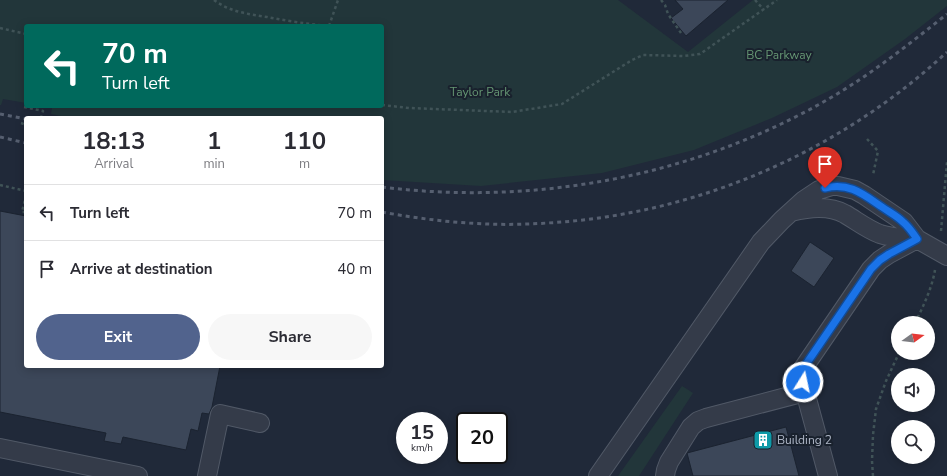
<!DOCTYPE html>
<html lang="en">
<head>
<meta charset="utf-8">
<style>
	:root { --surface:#fff; --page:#f7f7f7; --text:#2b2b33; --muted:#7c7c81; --line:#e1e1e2; --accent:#51638d }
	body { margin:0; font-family:"Nunito Sans",sans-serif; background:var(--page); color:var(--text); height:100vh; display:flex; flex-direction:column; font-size:15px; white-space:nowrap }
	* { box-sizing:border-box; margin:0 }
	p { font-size:13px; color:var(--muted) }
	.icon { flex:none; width:22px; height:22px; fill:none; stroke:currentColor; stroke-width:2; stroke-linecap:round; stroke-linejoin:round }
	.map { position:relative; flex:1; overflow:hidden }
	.details { position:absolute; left:24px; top:116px; width:360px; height:252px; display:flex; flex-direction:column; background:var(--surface); border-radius:4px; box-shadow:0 2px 10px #0003 }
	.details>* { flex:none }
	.top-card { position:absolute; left:24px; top:24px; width:360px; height:84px; border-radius:4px; box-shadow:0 2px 10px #0003; background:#00695c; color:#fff; overflow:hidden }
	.needle { width:26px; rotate:75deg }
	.fabs { position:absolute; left:891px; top:316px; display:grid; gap:8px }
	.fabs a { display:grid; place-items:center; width:44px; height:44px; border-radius:50%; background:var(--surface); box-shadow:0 2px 10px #0003; font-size:20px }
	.speed { position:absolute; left:396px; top:412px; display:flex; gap:8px; font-size:20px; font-weight:700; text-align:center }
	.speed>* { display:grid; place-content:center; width:52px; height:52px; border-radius:50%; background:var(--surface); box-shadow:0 2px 10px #0003; line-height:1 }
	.speed small { font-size:10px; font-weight:400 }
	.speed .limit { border:2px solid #111; border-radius:6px; background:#fff; color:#111 }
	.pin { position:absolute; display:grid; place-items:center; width:34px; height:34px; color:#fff; margin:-41px -17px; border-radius:50% 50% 50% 0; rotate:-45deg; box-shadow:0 0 4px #0007 }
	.pin .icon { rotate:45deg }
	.me { position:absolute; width:44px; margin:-22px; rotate:10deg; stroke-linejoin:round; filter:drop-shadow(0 0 3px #0008) }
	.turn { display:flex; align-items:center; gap:14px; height:84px; padding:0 12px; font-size:18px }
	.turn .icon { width:52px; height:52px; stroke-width:2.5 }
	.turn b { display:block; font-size:28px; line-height:34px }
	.eta { display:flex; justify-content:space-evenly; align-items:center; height:68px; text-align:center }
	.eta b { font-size:24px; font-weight:700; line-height:28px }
	.primary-button { display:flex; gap:8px; margin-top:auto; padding:8px 12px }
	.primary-button a { flex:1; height:46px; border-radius:24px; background:var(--accent); color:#fff; font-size:16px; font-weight:700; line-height:46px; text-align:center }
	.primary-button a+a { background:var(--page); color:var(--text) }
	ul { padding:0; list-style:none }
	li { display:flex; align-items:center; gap:12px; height:56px; padding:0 12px; border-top:1px solid var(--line) }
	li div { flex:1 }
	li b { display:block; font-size:15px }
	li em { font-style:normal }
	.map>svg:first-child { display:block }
	.green { fill:#22363a }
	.building { fill:#3c4759; stroke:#1b2330 }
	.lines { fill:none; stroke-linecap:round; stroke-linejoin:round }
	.minor-casing { stroke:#515967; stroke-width:20 }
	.path { stroke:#405357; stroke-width:2.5; stroke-dasharray:3 3; stroke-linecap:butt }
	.minor { stroke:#343b49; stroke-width:18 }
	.rail { stroke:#565f70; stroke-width:3; stroke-dasharray:4 4; stroke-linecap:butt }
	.route-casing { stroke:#114b97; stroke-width:10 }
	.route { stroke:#1a73e8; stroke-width:7 }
	.labels { text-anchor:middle; stroke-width:4; stroke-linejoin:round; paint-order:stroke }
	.park-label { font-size:12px; fill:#659673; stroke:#19212d }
	.poi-label { font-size:12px; fill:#aeb6c6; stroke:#19212d; text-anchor:start }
</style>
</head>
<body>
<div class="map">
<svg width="947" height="476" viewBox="0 0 947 476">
	<rect width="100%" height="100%" fill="#202939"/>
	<path class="green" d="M0,0H618L688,52L753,0H947V6L905,39L837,87L772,118L694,150L602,173L481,186L382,180V118H71L51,114L52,108L41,106H382V26H26V103L3,99L1,105H0Z
		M682,386L693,393L639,476H618Z"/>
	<path class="building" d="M675,0H728L686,36L671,18L683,9Z
		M0,211L26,216V366H220L212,407L209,414L202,413L198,431L191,429L186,450L123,437L121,444L104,441L106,433L0,412Z
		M810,242L834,258L814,287L791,271Z
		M786,427L799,476H693L687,453Z"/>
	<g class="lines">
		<defs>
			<path id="minor" d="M791,212C809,208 828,205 845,214C857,221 867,229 880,234C892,238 904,238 917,239
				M0,448L138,476
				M207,476L220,414L260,423
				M598,476L761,242L782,220L804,200L819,190L832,186H838L855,190L864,195L904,222L917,239L947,256
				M665,476L666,470L669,462L691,427L698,421L706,418L805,392
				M828,476L800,373L871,269L880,260L889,254L917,239"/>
		</defs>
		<use href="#minor" class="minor-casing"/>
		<path class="path" d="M214,0C230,12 248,14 267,17C287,21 308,24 329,26
			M661,0L665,5L668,14L681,33
			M755,0L764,10
			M329,26L338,0
			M0,28L26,34
			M382,105L409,108L512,112L562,104L632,60L643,55L684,56L700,54L777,0
			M24,107L43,111L41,118
			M21,123L26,125
			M867,139L878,151L873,175
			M0,185L26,191
			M26,195L22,212H26
			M941,231L947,162
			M915,323C923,307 932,288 935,270
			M873,476L872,461L873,435L876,409L886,381L899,353"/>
		<use href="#minor" class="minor"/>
		<path class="rail" d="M0,114L26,119
			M0,137L26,143
			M382,187C534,206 692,177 825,101C869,76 908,45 947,14
			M382,212C436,222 491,227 547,223C695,215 838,153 947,52"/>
	</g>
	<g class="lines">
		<defs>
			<path id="route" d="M803,382L800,373L871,269L880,260L889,254L917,239C913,233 908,226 903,222C897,216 889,212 882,207C863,194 849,182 825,188"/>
		</defs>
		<use href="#route" class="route-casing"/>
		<use href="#route" class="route"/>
	</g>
	<defs>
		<symbol id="building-square" viewBox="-11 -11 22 22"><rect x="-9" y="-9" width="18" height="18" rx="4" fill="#0f9aa8" stroke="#19212d"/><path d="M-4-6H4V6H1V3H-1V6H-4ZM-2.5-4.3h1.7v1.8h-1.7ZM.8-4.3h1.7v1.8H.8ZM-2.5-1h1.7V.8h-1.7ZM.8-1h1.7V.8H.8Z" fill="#fff"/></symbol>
	</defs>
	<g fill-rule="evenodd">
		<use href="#building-square" x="752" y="429" width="22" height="22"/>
	</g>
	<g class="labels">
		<g class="park-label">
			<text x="779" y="59">BC Parkway</text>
			<text x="480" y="96">Taylor Park</text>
		</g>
		<g class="poi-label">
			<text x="777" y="444">Building 2</text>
		</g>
	</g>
</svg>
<div class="fabs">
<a><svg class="needle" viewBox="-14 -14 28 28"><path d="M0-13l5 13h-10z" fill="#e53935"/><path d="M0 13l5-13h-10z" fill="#7c7c81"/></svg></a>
<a><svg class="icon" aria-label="sound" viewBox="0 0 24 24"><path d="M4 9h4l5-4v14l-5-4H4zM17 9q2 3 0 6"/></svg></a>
<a><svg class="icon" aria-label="search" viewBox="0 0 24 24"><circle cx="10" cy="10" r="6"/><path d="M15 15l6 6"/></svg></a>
</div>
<div class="speed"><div>15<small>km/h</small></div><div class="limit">20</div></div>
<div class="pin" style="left:825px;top:188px;background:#d93025"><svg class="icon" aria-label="arrive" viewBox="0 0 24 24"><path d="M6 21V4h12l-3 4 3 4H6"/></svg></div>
<svg class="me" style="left:803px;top:382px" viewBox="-20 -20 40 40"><circle r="17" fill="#1a73e8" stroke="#fff" stroke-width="3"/><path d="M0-11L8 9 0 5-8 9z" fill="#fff"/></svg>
<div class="top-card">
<div class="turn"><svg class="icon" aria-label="left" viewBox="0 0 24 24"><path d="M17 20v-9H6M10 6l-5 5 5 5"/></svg><div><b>70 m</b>Turn left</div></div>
</div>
<section class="details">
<div class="eta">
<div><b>18:13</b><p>Arrival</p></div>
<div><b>1</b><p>min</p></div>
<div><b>110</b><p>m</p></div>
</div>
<ul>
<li><svg class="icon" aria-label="left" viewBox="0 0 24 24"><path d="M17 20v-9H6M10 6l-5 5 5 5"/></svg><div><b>Turn left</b></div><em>70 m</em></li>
<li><svg class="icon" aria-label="arrive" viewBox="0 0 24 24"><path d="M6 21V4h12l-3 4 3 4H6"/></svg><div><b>Arrive at destination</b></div><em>40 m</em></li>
</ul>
<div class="primary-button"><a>Exit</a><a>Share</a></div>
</section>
</div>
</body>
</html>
